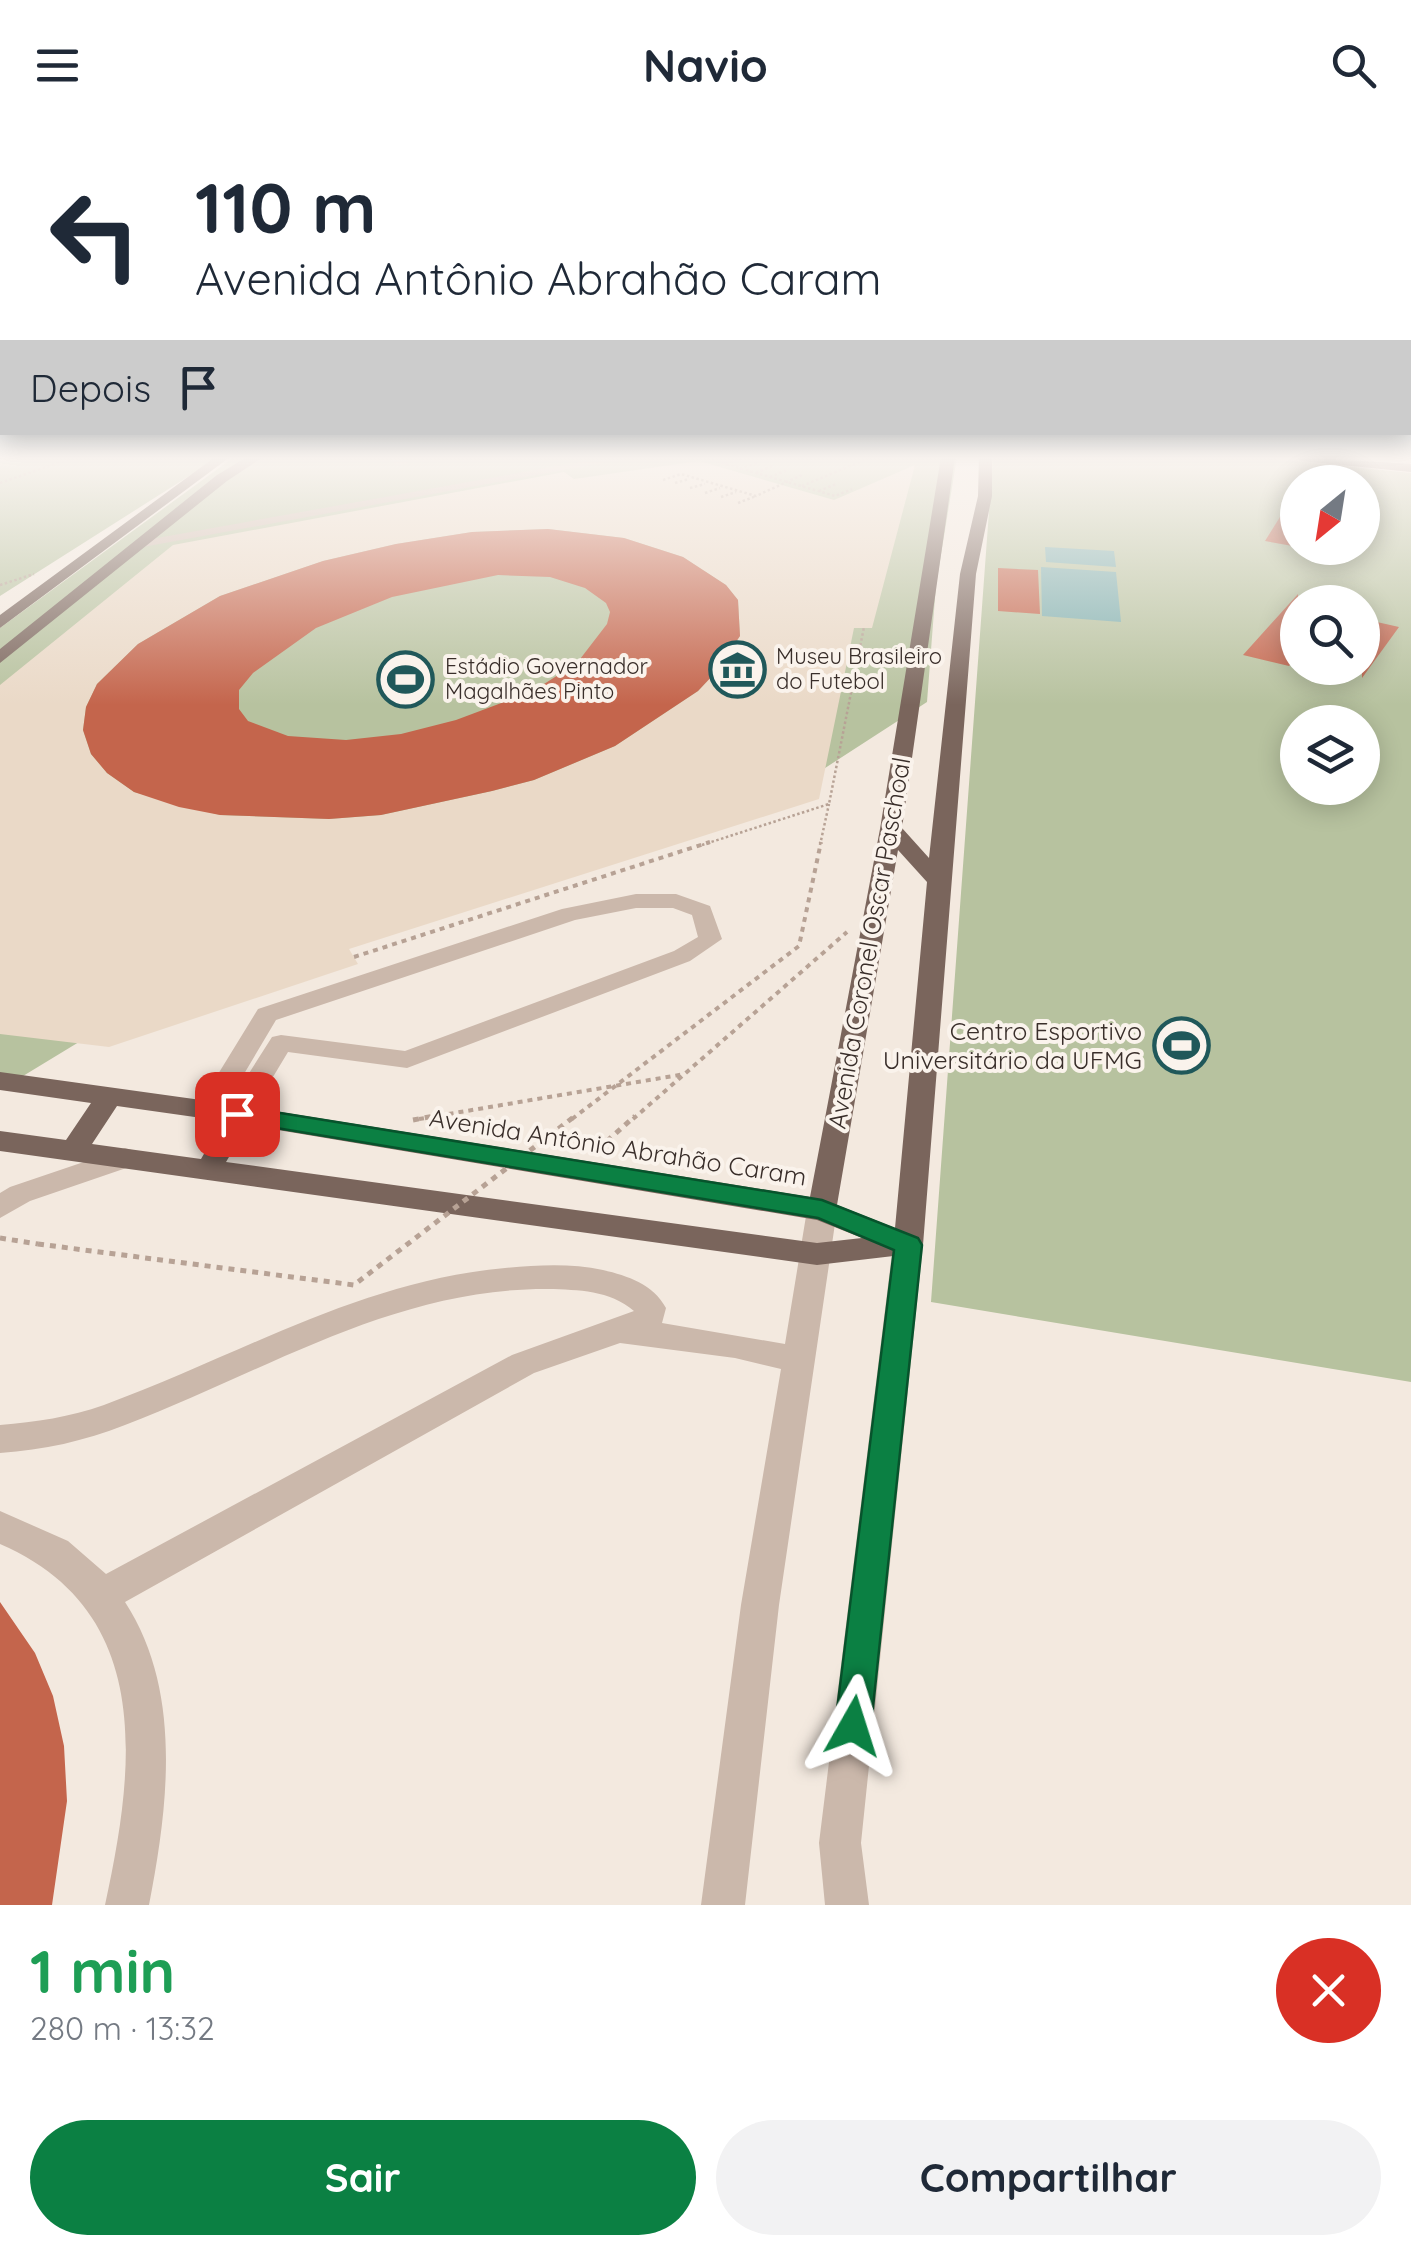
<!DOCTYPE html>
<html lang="pt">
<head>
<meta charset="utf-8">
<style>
	:root { --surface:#fff; --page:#f2f2f3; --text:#1f2937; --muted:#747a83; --accent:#0b8043 }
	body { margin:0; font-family:Quicksand,sans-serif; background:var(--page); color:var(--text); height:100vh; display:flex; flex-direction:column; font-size:38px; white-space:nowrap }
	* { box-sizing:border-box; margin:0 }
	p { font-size:32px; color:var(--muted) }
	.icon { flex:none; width:55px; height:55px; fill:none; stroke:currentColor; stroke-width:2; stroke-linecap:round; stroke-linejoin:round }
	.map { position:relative; height:1775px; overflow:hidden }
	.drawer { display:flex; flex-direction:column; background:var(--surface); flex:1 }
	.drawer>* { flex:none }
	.banner { position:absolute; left:0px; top:0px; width:1412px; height:305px; box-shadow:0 5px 25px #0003; background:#fff; color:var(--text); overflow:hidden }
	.needle { width:65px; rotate:210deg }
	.controls { position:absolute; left:1280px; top:335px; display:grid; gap:20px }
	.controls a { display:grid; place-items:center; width:100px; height:100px; border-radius:50%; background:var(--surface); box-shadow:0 5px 25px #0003; font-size:50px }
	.pin { position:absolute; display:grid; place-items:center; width:85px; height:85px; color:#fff; margin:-42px; border-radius:20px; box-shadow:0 5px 15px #0006 }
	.me { position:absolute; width:110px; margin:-55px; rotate:6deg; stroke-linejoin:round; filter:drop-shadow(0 0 8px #0008) }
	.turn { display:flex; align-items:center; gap:35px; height:210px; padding:0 30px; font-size:45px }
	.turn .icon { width:130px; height:130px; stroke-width:2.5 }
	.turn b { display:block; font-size:70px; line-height:85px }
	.then { display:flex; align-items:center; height:95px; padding:0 30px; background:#0003; gap:20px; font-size:38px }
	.round { display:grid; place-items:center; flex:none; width:105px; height:105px; border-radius:52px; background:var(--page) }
	.overview { display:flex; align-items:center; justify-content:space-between; height:170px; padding:0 30px }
	h1 { font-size:60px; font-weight:700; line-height:75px; color:#1e9e55 }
	.button { display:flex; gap:20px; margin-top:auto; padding:20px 30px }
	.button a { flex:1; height:115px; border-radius:60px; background:var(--accent); color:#fff; font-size:40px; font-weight:700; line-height:115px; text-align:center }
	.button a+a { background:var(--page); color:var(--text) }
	header { display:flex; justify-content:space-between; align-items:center; height:130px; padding:0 30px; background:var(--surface); font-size:45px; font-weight:700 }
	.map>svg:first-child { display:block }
	.green { fill:#b7c29f; fill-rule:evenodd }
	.plaza { fill:#ead9c7; fill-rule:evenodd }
	.water { fill:#7eafaf }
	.building { fill:#c4654c; fill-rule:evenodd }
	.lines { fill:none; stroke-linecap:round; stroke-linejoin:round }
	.path-far2 { stroke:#b7a295; stroke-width:2.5; stroke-dasharray:2.5 2.5; stroke-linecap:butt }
	.path-far1 { stroke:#b7a295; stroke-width:4; stroke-dasharray:5 5; stroke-linecap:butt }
	.path { stroke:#b7a295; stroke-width:5; stroke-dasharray:6 6; stroke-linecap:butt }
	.minor { fill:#cbb8ab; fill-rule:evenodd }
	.major { fill:#7a655c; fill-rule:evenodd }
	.path-bridge-far2 { stroke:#b7a295; stroke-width:2.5; stroke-dasharray:2.5 2.5; stroke-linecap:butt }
	.path-bridge-far1 { stroke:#b7a295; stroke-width:4; stroke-dasharray:5 5; stroke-linecap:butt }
	.path-bridge { stroke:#b7a295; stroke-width:5; stroke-dasharray:6 6; stroke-linecap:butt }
	.route { fill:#0b8043; stroke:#07532c; stroke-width:2.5 }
	.labels { text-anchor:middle; stroke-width:8; stroke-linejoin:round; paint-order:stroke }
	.far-poi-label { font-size:22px; fill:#392e2a; stroke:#faf3ec; text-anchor:start }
	.street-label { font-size:25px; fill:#392e2a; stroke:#faf3ec }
	.poi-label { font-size:25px; fill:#392e2a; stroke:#faf3ec; text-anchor:end }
</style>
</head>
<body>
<header><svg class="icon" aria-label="menu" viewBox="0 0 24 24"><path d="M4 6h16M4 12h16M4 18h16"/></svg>Navio<svg class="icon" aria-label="search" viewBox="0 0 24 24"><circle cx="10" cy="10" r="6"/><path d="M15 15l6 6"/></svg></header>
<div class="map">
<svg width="1411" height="1775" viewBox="0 0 1411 1775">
	<rect width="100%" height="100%" fill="#f3e9df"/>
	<path class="green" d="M0,327H219L0,466Z
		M234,327H957L936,455L927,572L788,662L158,864L0,960V498Z
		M993,327H1256L1411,343V1252L931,1172ZM1298,352H1362V418H1298ZM1298,472H1362V538H1298ZM1298,592H1362V658H1298Z"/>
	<path class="plaza" d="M699,331L834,370L915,335L872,498H854L819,669L349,819L358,834L109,917L0,904V555L173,415L564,342L574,349ZM548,399L624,408L683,427L726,455L738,470L740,506L714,544L698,561L615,616L534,650L492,661L381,685L329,689L220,685L134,662L107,643L91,624L83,600L86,577L97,554L138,514L220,466L323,431L396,414L472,402Z"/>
	<path class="water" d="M1045,417L1114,421L1116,437L1046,432Z
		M1041,437L1116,442L1121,492L1042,486Z"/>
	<path class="building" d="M1298,358V417L1265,411Z
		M548,399L624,408L683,427L726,455L738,470L740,506L714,544L698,561L615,616L534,650L492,661L381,685L329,689L220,685L179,677L134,662L107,643L91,624L83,600L86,577L97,554L138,514L220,466L323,431L396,414L472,402ZM498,445L550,447L585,458L606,473L610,482L607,494L577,533L533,561L456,590L401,604L346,610L288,606L248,591L239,579V560L253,543L316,498L392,467Z
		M998,438L1038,440L1040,484L998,481Z
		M1298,464V526L1289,536L1243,525Z
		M1368,490L1399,497L1362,548V498Z
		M0,1472L35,1523L53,1566L64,1616L67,1671L52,1775H0Z"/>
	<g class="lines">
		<path class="path-far2" d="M712,330L835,366L852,359
			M712,330L722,327
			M725,334L742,328
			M740,339L757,333
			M756,343L772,336
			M770,347L787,340
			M663,350L681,344L756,366L802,345
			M0,353L75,327
			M675,353L689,349
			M802,356L872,327
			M690,358L705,354
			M819,361L836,354
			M705,363L720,358
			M721,367L736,362
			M738,373L756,366
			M0,455L34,444
			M702,715L829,674L864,497"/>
		<path class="path-far1" d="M354,827L710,712
			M419,989L685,944
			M633,989L847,802"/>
		<path class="path" d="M413,990L434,986
			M598,1019L635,986
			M0,1108L38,1114"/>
		<path class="minor" d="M391,327H403L408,333L396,336Z
			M607,327H635L143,417L135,412Z
			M636,764H676L710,776L722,809L690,831L407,938L288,922L247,990H227L223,984L272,907L281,905L405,921L674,821L698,807L692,785L673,778H636L575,790L276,890L219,986H199L196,980L258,879L562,779Z
			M125,1018L135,1021L139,1028L135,1035L30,1071L0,1088V1063L10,1057Z
			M822,1069L832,1073L837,1080L779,1475L745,1775H701L741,1475L781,1239L735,1228L620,1213L534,1243L125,1472C183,1561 168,1677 149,1775H105C135,1637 155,1481 0,1414V1381L68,1411L106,1444L512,1225L634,1181C609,1160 579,1160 548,1159C393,1158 265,1242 125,1295C84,1311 44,1320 0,1323V1295C36,1292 70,1287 104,1275C238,1226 360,1151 505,1138C537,1135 571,1133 603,1140C628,1146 653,1154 666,1178L662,1193L785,1214L807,1080L812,1073Z
			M908,1104L919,1107L923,1115L861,1713L869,1775H825L819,1713L893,1115L897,1107Z"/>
		<path class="major" d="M215,327H230L0,498V485Z
			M247,327H263L227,351L0,533V519L217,345Z
			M941,327H955L902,698L929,728L960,444L978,366L979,327H992V366L976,444L923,1115L919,1123L817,1135L0,1021V1001L66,1010L91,973L0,960V942L237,975L810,1067L880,699ZM898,720L927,752L895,1098L837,1075ZM117,976L223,991L201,1029L92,1014ZM248,995L817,1090L862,1108L817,1113L226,1032Z
			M1295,327L1411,334V342L1302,331Z"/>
		<path class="path-bridge-far2" d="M820,715L829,674"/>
		<path class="path-bridge-far1" d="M572,989L799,816L821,712"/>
		<path class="path-bridge" d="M38,1114L354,1155L575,986"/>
	</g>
	<linearGradient id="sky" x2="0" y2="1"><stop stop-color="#7db2d1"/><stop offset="0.57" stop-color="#faf5f1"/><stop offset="1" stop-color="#faf5f1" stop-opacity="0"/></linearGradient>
	<rect width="1411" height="575" fill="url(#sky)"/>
	<path class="route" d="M237,976L822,1070L918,1108L922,1115L871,1596L866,1609L853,1615L840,1609L835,1596L894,1120L818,1088L228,990L225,984L228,978Z"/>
	<defs>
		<symbol id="museum-ring" viewBox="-11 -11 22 22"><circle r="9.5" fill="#faf3ec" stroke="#20585a" stroke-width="1.5"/><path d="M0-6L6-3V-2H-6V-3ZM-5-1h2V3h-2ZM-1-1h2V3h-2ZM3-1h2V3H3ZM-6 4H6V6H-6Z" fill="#20585a"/></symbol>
		<symbol id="stadium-ring" viewBox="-11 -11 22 22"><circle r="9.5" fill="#faf3ec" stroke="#20585a" stroke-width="1.5"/><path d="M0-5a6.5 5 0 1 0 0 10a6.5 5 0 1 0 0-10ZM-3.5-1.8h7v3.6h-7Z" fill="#20585a"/></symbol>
	</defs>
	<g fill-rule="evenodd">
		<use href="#museum-ring" x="706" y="508" width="63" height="63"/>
		<use href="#stadium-ring" x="374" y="518" width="63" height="63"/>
		<use href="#stadium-ring" x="1150" y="884" width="63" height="63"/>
	</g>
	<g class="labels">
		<g class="far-poi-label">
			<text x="776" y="534">Museu Brasileiro<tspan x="776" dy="25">do Futebol</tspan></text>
			<text x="445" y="544">Estádio Governador<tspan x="445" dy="25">Magalhães Pinto</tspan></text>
		</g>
		<g class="street-label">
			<text transform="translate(869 813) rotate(-80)" y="9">Avenida Coronel Oscar Paschoal</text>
			<text transform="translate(618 1017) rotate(9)" y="9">Avenida Antônio Abrahão Caram</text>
		</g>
		<g class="poi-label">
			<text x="1142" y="910">Centro Esportivo<tspan x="1142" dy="29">Universitário da UFMG</tspan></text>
		</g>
	</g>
</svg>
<div class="controls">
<a><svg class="needle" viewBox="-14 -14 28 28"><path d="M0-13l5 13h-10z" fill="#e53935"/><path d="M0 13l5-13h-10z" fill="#747a83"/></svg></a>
<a><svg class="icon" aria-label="search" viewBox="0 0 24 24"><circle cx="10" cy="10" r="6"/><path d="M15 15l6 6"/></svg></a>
<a><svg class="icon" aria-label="layers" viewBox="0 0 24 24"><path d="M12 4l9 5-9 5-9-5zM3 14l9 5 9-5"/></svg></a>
</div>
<div class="pin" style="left:237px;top:984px;background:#d93025"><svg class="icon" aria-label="arrive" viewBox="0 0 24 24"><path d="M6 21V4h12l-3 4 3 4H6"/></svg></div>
<svg class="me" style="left:853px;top:1596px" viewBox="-20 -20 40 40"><path d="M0-17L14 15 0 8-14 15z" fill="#0b8043" stroke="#fff" stroke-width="4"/></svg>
<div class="banner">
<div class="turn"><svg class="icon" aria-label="left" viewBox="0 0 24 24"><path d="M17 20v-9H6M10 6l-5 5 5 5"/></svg><div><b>110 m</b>Avenida Antônio Abrahão Caram</div></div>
<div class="then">Depois<svg class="icon" aria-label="arrive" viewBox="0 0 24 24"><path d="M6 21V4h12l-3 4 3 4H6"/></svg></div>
</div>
</div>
<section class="drawer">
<div class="overview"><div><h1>1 min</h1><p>280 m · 13:32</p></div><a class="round" style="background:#d93025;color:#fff"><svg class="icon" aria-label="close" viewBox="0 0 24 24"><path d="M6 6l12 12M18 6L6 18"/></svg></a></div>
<div class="button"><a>Sair</a><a>Compartilhar</a></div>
</section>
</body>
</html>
